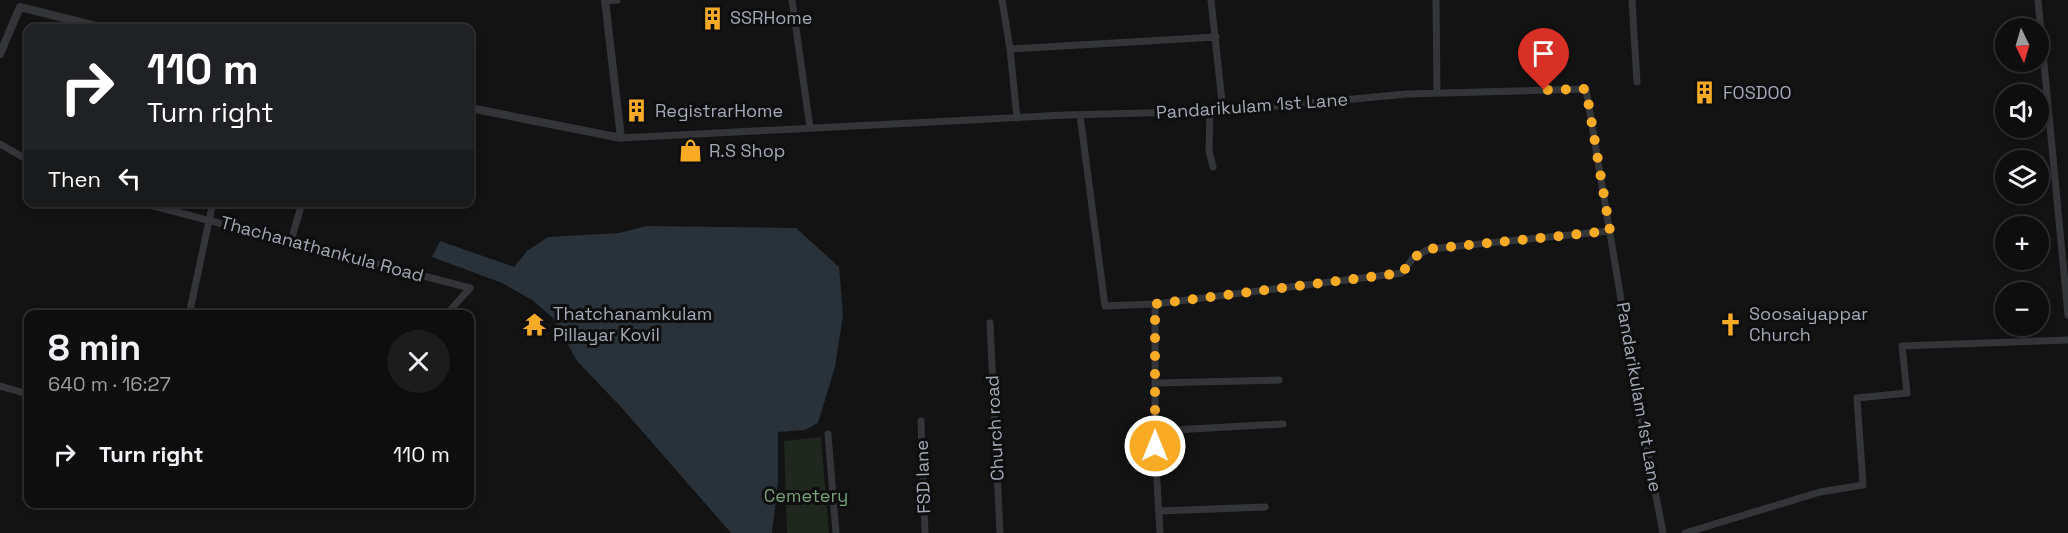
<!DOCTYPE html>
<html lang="en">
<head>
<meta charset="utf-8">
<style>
	:root { --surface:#0e0e0f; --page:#1c1c1d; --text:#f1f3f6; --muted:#9b9c9e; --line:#2e2e2f }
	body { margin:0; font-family:"Space Grotesk",sans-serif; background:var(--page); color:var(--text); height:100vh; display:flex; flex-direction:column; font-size:22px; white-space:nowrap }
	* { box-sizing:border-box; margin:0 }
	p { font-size:20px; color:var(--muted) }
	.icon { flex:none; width:33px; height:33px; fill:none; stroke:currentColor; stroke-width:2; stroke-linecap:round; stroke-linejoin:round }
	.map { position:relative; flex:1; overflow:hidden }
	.drawer { position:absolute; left:24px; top:310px; width:450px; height:198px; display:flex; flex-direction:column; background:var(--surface); border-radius:12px; box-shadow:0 3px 9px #0003,0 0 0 2px var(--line) }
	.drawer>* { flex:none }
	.hud { position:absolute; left:24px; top:24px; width:450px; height:183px; border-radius:12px; box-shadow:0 3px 9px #0003,0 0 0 2px var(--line); background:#202124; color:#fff; overflow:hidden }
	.needle { width:39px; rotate:175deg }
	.buttons { position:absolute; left:1995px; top:18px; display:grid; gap:12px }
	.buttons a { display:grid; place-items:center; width:54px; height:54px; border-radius:50%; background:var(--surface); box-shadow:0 3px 9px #0003,0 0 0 2px var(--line); font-size:30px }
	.pin { position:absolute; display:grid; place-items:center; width:51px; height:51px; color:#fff; margin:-62px -26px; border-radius:50% 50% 50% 0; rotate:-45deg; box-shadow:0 0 6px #0007 }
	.pin .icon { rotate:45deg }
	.me { position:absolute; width:66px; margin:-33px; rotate:0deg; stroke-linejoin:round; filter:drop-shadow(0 0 4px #0008) }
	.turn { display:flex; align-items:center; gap:21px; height:126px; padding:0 24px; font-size:27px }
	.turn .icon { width:78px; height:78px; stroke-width:2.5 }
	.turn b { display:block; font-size:42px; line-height:51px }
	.then { display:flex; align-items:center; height:57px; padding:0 24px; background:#0003; gap:12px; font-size:22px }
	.round { display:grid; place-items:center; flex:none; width:63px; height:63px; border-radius:32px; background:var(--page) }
	.head { display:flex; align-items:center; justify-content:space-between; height:102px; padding:0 24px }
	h1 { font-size:36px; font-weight:600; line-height:45px }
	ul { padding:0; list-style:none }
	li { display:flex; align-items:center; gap:18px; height:84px; padding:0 24px }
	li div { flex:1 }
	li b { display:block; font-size:22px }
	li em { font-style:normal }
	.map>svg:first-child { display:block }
	.green { fill:#1f271f }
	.water { fill:#283238 }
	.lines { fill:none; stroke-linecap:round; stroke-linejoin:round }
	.minor { stroke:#333539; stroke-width:7 }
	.tertiary { stroke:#333539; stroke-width:8 }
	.route { stroke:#f9ab26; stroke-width:10; stroke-dasharray:0 18 }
	.labels { text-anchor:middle; stroke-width:6; stroke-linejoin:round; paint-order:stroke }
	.poi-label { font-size:18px; fill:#a3a9b5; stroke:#0e0e0f; text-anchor:start }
	.street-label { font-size:18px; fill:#a3a9b5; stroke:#0e0e0f }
	.park-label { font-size:18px; fill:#79a17b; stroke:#0e0e0f }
</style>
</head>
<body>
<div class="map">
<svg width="2068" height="533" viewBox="0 0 2068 533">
	<rect width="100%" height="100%" fill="#131314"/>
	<path class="green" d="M821,437L829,533H787L784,441Z"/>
	<path class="water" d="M646,226L796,228L839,267L843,315L835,367L818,423L805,430L778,432V482L772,533H731L621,407L577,361L553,318L532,300L502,283L432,257L440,241L514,267L527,251L548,237L619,233Z"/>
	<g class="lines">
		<path class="minor" d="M792,0L810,128
			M1002,0L1010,49L1017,118
			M1211,0L1223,111
			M1436,0L1437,92
			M1632,0L1637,82
			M2038,0L2068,315
			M605,1L617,0
			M1010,49L1216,37
			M1210,112L1209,151L1213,167
			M1080,115L1105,306L1155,304V446L1160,533
			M621,138L1065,115L1223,111L1407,94L1586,89L1636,390L1663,533
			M0,144L28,160
			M138,202L470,288L446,315
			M291,241L302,203
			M1155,304L1402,273L1413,258L1429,249L1610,231
			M189,315L213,202
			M990,323L1000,533
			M1155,383L1279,380
			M0,386L28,394
			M921,421L925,533
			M1155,431L1283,424
			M828,434L836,533
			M1159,511L1265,507
			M1685,533L1820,492L1863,485L1857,398L1907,393L1902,346L2068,340"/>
		<path class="tertiary" d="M0,54L20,7L104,28
			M470,108L621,138L605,0"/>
	</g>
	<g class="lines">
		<path class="route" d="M1155,446V304L1402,273L1413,258L1429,249L1610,231L1586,89L1544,90"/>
	</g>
	<defs>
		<symbol id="building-bare" viewBox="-9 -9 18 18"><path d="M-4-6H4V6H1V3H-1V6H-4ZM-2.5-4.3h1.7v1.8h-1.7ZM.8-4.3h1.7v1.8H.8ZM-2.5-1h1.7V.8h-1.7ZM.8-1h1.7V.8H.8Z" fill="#f9ab26" stroke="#0e0e0f" stroke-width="2.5" paint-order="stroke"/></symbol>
		<symbol id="shop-bare" viewBox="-9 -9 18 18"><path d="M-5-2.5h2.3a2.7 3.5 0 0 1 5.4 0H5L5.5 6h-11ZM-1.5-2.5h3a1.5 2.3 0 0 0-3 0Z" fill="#f9ab26" stroke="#0e0e0f" stroke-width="2.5" paint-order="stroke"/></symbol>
		<symbol id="temple-bare" viewBox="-9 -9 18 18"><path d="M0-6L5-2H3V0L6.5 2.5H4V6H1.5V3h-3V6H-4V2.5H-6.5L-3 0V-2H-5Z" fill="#f9ab26" stroke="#0e0e0f" stroke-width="2.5" paint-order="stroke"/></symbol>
		<symbol id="church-bare" viewBox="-9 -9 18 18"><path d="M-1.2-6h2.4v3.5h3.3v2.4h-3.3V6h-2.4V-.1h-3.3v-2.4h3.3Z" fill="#f9ab26" stroke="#0e0e0f" stroke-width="2.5" paint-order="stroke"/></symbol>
	</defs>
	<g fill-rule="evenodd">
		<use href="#building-bare" x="696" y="2" width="33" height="33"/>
		<use href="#building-bare" x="1688" y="76" width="33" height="33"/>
		<use href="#building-bare" x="620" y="94" width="33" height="33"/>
		<use href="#shop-bare" x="674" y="134" width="33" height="33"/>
		<use href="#temple-bare" x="518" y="308" width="33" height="33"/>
		<use href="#church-bare" x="1714" y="308" width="33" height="33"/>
	</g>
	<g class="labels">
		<g class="poi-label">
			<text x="730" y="24">SSRHome</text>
			<text x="1723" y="99">FOSDOO</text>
			<text x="655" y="117">RegistrarHome</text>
			<text x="709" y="157">R.S Shop</text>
			<text x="553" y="320">Thatchanamkulam<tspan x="553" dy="21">Pillayar Kovil</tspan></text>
			<text x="1749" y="320">Soosaiyappar<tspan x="1749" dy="21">Church</tspan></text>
		</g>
		<g class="street-label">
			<text transform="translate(1252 106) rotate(-4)" y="6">Pandarikulam 1st Lane</text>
			<text transform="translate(322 249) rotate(15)" y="6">Thachanathankula Road</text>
			<text transform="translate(1639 397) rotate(80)" y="6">Pandarikulam 1st Lane</text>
			<text transform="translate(995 428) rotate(-93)" y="6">Church road</text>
			<text transform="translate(923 477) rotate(-92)" y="6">FSD lane</text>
		</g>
		<g class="park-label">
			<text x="806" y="502">Cemetery</text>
		</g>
	</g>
</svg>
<div class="buttons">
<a><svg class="needle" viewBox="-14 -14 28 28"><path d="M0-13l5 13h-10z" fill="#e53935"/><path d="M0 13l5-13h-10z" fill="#9b9c9e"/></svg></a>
<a><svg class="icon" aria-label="sound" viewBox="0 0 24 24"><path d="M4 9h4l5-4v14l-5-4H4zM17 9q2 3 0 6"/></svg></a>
<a><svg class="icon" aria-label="layers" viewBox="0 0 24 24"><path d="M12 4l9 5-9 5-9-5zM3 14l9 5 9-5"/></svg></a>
<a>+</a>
<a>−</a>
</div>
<div class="pin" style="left:1544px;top:90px;background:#d93025"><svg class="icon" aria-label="arrive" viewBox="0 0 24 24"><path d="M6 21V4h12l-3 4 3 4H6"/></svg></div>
<svg class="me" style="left:1155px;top:446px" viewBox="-20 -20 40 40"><circle r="17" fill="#f9ab26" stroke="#fff" stroke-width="3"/><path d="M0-11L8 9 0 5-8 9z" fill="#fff"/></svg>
<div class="hud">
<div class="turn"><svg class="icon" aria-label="right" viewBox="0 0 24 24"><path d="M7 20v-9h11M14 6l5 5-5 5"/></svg><div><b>110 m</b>Turn right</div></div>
<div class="then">Then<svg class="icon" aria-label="left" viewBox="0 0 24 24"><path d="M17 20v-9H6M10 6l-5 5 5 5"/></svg></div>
</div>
<section class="drawer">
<div class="head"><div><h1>8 min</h1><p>640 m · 16:27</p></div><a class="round"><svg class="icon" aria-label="close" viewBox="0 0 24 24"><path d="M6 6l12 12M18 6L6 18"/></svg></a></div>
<ul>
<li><svg class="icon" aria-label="right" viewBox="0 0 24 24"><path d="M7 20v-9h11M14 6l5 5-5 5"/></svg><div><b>Turn right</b></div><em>110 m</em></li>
</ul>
</section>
</div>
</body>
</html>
